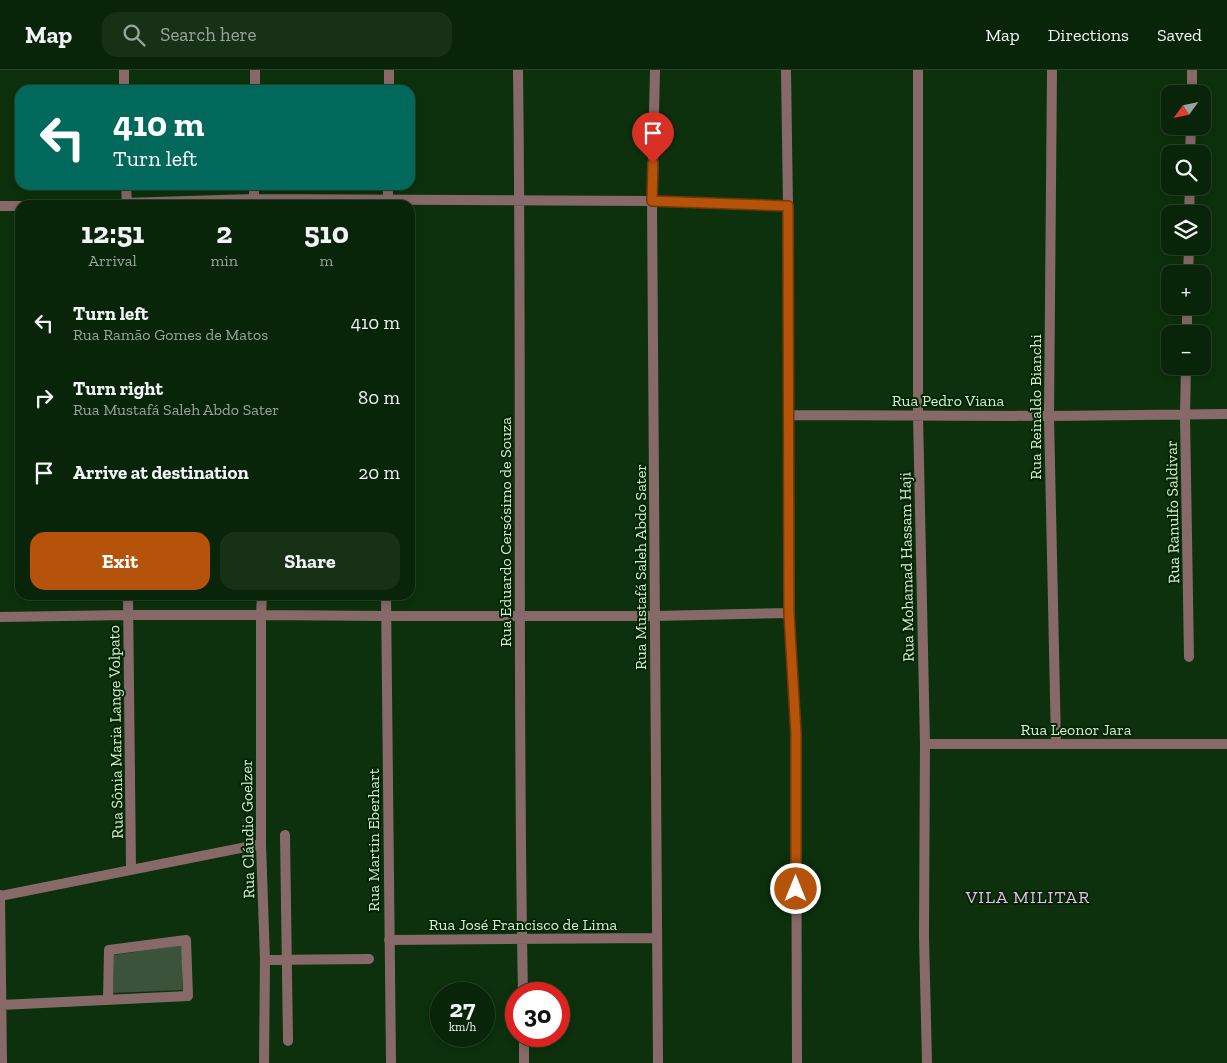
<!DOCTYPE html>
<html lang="en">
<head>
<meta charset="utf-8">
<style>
	:root { --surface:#092509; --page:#173117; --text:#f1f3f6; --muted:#99a59c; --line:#29422a; --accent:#b45309 }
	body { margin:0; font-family:"Zilla Slab",serif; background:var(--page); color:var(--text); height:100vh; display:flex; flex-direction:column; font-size:19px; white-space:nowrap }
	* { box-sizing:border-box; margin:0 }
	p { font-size:16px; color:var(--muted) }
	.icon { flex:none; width:28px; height:28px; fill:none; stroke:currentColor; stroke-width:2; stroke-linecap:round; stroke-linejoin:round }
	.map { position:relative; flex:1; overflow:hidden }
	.panel { position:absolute; left:15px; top:130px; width:400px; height:400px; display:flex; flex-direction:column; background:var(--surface); border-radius:15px; box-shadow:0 2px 8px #0003,0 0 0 1px var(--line) }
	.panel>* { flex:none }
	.top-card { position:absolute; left:15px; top:15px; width:400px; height:105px; border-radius:15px; box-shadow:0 2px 8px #0003,0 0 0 1px var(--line); background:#00695c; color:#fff; overflow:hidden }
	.needle { width:32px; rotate:237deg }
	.buttons { position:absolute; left:1161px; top:15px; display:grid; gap:10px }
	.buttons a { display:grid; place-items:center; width:50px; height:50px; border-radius:10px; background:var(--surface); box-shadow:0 2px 8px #0003,0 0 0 1px var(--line); font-size:25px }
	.speed { position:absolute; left:430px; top:912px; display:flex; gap:10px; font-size:25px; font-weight:700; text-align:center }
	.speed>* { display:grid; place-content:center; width:65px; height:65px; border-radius:50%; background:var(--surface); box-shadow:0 2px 8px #0003,0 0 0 1px var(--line); line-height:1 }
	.speed small { font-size:12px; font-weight:400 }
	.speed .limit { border:8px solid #d22; background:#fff; color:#111 }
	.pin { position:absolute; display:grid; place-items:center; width:42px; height:42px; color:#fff; margin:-51px -21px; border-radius:50% 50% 50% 0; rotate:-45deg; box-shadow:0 0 5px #0007 }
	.pin .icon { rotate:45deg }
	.me { position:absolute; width:55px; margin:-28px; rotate:0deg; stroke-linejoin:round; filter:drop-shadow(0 0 4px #0008) }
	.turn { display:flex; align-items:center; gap:18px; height:105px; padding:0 15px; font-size:22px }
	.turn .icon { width:65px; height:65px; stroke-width:2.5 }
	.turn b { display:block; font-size:35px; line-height:42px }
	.eta { display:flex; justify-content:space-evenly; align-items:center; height:85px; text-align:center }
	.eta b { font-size:30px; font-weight:800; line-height:35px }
	.primary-button { display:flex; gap:10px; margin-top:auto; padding:10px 15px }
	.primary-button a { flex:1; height:58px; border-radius:15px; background:var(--accent); color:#fff; font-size:20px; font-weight:800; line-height:58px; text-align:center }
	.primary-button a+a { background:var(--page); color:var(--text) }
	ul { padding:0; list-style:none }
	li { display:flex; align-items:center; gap:15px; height:75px; padding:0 15px }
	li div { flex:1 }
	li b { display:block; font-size:19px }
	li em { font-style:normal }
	header { display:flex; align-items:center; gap:30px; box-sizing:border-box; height:70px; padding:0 25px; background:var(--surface); border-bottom:1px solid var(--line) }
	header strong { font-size:24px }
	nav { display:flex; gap:28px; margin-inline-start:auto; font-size:18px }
	.search { width:350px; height:45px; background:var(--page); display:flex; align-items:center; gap:12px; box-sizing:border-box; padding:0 18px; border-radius:15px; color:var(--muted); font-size:19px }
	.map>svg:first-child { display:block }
	.green { fill:#3b533a }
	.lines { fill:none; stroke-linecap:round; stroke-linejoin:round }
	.street { stroke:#876a68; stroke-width:10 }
	.route-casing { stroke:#753606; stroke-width:12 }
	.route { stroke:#b45309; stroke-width:9 }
	.labels { text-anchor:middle; stroke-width:4; stroke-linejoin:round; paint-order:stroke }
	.street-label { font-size:16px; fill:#d8edd6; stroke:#022702 }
	.neighbourhood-label { font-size:18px; letter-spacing:1px; fill:#eeb8f4; stroke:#022702 }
</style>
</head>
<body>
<header>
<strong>Map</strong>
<div class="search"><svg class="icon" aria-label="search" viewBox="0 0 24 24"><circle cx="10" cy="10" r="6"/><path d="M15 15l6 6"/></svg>Search here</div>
<nav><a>Map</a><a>Directions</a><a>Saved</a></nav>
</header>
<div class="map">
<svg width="1227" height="993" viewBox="0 0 1227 993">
	<rect width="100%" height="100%" fill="#0c310c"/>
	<path class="green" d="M182,875V920L113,923L114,885Z"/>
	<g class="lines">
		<path class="street" d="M124,0V20
			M518,0C522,308 517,616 523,924
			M655,0L652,131L658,993
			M786,0L788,136L789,543L796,664L797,993
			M918,0V345L925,674L924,866L927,993
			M1052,0L1049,346L1056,674
			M255,20V0
			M389,20V0
			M1192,24V0
			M1190,84L1191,56
			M126,115L127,135
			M254,134V115
			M58,135L253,129L652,131L788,136
			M388,135V115
			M0,136H20
			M1189,144L1190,116
			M1188,204L1189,176
			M1187,264V236
			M1186,296L1185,345L1189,587
			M789,345L1049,346L1227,344
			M128,525L131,799
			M262,525L261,545V774L265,890L264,993
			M386,525L391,993
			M0,547L128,545H261L386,546H655L789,543
			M925,674H1227
			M285,765L288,971
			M0,825L2,993
			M0,826L261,774
			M389,870L657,868
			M265,890L369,889
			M1,935L188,926L186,870L109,880L108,930
			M524,966V993"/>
	</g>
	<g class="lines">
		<defs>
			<path id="route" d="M653,93L652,131L788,136L789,543L796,664V819"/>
		</defs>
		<use href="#route" class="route-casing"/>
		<use href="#route" class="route"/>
	</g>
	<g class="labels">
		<g class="street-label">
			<text x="948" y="336">Rua Pedro Viana</text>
			<text transform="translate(1035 337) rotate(-90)" y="6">Rua Reinaldo Bianchi</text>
			<text transform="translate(1172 442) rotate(-91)" y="6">Rua Ranulfo Saldivar</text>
			<text transform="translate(505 462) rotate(-90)" y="6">Rua Eduardo Cersósimo de Souza</text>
			<text transform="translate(640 497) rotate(-90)" y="6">Rua Mustafá Saleh Abdo Sater</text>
			<text transform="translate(906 497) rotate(-91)" y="6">Rua Mohamad Hassam Haji</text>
			<text x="1076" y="665">Rua Leonor Jara</text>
			<text transform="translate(115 662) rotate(-91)" y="6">Rua Sônia Maria Lange Volpato</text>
			<text transform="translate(247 759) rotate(-91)" y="6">Rua Cláudio Goelzer</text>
			<text transform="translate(373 770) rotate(-90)" y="6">Rua Martin Eberhart</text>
			<text x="523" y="860">Rua José Francisco de Lima</text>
		</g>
		<g class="neighbourhood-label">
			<text x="1028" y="833">VILA MILITAR</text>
		</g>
	</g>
</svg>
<div class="buttons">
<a><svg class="needle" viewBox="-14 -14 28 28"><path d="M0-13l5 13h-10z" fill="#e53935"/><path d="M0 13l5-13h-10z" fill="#99a59c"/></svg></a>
<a><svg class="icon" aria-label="search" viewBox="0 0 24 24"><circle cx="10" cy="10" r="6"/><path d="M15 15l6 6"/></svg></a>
<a><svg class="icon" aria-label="layers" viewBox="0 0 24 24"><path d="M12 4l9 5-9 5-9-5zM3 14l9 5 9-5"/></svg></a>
<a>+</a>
<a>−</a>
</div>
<div class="speed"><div>27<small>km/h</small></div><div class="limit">30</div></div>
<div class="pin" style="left:653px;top:93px;background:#d93025"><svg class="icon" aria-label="arrive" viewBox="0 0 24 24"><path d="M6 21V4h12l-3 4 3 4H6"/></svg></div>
<svg class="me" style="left:796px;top:819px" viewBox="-20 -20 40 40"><circle r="17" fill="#b45309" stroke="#fff" stroke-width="3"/><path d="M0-11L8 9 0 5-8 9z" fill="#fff"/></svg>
<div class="top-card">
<div class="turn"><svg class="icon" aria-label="left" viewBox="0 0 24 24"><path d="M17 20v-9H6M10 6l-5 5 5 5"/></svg><div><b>410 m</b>Turn left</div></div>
</div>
<section class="panel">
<div class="eta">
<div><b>12:51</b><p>Arrival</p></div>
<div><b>2</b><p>min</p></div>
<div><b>510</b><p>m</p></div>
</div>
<ul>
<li><svg class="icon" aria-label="left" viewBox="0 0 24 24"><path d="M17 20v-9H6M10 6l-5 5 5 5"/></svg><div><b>Turn left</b><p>Rua Ramão Gomes de Matos</p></div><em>410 m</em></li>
<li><svg class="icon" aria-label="right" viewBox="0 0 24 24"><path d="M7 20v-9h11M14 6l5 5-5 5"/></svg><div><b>Turn right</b><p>Rua Mustafá Saleh Abdo Sater</p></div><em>80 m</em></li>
<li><svg class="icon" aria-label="arrive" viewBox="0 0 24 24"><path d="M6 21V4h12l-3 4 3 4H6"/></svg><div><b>Arrive at destination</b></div><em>20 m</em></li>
</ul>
<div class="primary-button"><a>Exit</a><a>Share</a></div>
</section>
</div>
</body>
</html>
